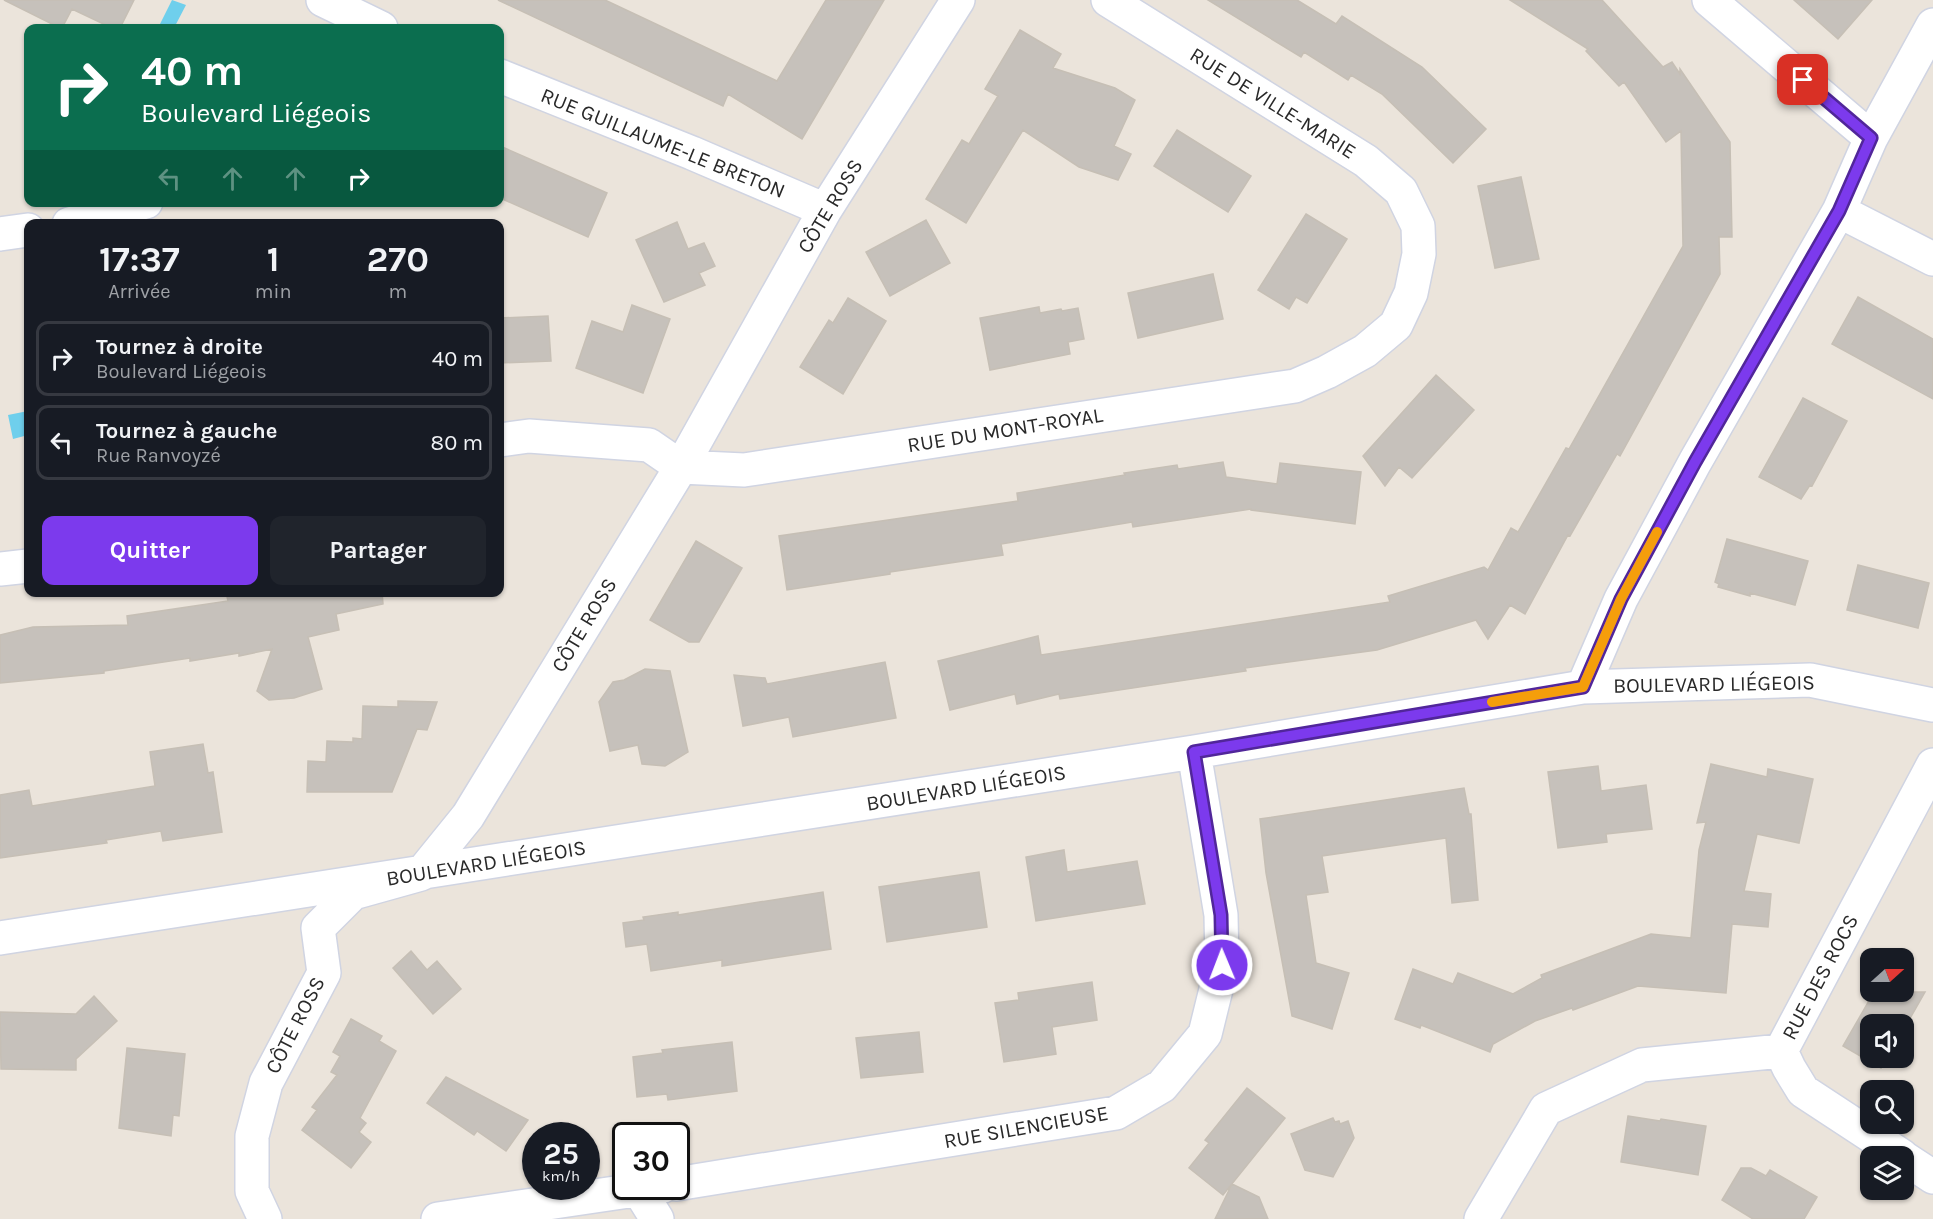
<!DOCTYPE html>
<html lang="fr">
<head>
<meta charset="utf-8">
<style>
	:root { --surface:#171b24; --page:#20242c; --text:#f1f3f6; --muted:#9ea1a6; --line:#363941; --accent:#7c3aed }
	body { margin:0; font-family:Karla,sans-serif; background:var(--page); color:var(--text); height:100vh; display:flex; flex-direction:column; font-size:22px; white-space:nowrap }
	* { box-sizing:border-box; margin:0 }
	p { font-size:20px; color:var(--muted) }
	.icon { flex:none; width:33px; height:33px; fill:none; stroke:currentColor; stroke-width:2; stroke-linecap:round; stroke-linejoin:round }
	.map { position:relative; flex:1; overflow:hidden }
	.drawer { position:absolute; left:24px; top:219px; width:480px; height:378px; display:flex; flex-direction:column; background:var(--surface); border-radius:12px; box-shadow:0 2px 4px #0004 }
	.drawer>* { flex:none }
	.top-card { position:absolute; left:24px; top:24px; width:480px; height:183px; border-radius:12px; box-shadow:0 2px 4px #0004; background:#0b6e4f; color:#fff; overflow:hidden }
	.needle { width:39px; rotate:69deg }
	.tools { position:absolute; left:1860px; top:948px; display:grid; gap:12px }
	.tools a { display:grid; place-items:center; width:54px; height:54px; border-radius:12px; background:var(--surface); box-shadow:0 2px 4px #0004; font-size:30px }
	.speed { position:absolute; left:522px; top:1122px; display:flex; gap:12px; font-size:30px; font-weight:700; text-align:center }
	.speed>* { display:grid; place-content:center; width:78px; height:78px; border-radius:50%; background:var(--surface); box-shadow:0 2px 4px #0004; line-height:1 }
	.speed small { font-size:15px; font-weight:400 }
	.speed .limit { border:3px solid #111; border-radius:9px; background:#fff; color:#111 }
	.pin { position:absolute; display:grid; place-items:center; width:51px; height:51px; color:#fff; margin:-26px; border-radius:12px; box-shadow:0 3px 9px #0006 }
	.me { position:absolute; width:66px; margin:-33px; rotate:359deg; stroke-linejoin:round; filter:drop-shadow(0 0 4px #0008) }
	.turn { display:flex; align-items:center; gap:21px; height:126px; padding:0 18px; font-size:27px }
	.turn .icon { width:78px; height:78px; stroke-width:2.5 }
	.turn b { display:block; font-size:42px; line-height:51px }
	.lanes { display:flex; align-items:center; height:57px; padding:0 18px; background:#0003; justify-content:center; gap:30px; direction:ltr }
	.lanes .off { opacity:.35 }
	.eta { display:flex; justify-content:space-evenly; align-items:center; height:102px; text-align:center }
	.eta b { font-size:36px; font-weight:700; line-height:42px }
	.cta { display:flex; gap:12px; margin-top:auto; padding:12px 18px }
	.cta a { flex:1; height:69px; border-radius:12px; background:var(--accent); color:#fff; font-size:24px; font-weight:700; line-height:69px; text-align:center }
	.cta a+a { background:var(--page); color:var(--text) }
	ul { padding:0; list-style:none }
	li { display:flex; align-items:center; gap:18px; height:75px; margin:0 12px 9px; padding:0 6px; border:3px solid var(--line); border-radius:12px }
	li div { flex:1 }
	li b { display:block; font-size:22px }
	li em { font-style:normal }
	.map>svg:first-child { display:block }
	.water { fill:#6fcfec }
	.building { fill:#c6c1bb; stroke:#c6bfb5; stroke-width:1.5 }
	.lines { fill:none; stroke-linecap:round; stroke-linejoin:round }
	.minor-casing { stroke:#d0d4e2; stroke-width:36 }
	.minor { stroke:#fff; stroke-width:33 }
	.route-casing { stroke:#51269a; stroke-width:15 }
	.route { stroke:#7c3aed; stroke-width:10 }
	.slow { stroke:#f59e0b; stroke-width:10 }
	.labels { text-anchor:middle; stroke-width:5; stroke-linejoin:round; paint-order:stroke }
	.street-label { font-size:21px; fill:#292929; stroke:#fff }
</style>
</head>
<body>
<div class="map">
<svg width="1933" height="1219" viewBox="0 0 1933 1219">
	<rect width="100%" height="100%" fill="#ebe4db"/>
	<path class="water" d="M172,0L186,5L174,28H158Z
		M28,411V435L13,439L8,415Z"/>
	<path class="building" d="M4,0H134L120,28H112L72,9L62,28H60Z
		M498,0H605L777,81L826,0H884L802,139L728,94L723,106Z
		M1208,0H1297L1336,24L1342,16L1422,67L1486,129L1453,163L1382,94L1351,75L1348,80L1304,52L1301,57Z
		M1510,0H1602L1663,67L1672,62L1680,74V69L1730,142L1732,237H1719L1720,274L1620,456L1617,454L1570,536L1568,535L1525,614L1510,605L1488,639L1476,620L1377,650L1245,668L1246,671L1060,699L1059,694L1017,704L1015,694L950,710L938,661L1038,636L1041,655L1390,602L1388,596L1484,567L1488,570L1511,528L1518,532L1566,448L1569,449L1683,246L1681,131L1666,142L1624,82L1619,86L1586,51L1588,49Z
		M1794,0H1872L1838,39Z
		M1020,30L1061,54L1053,68L1115,88L1135,100L1114,146L1131,154L1118,180L1079,167L1023,130L966,223L926,199L962,140L969,144L998,96L985,89Z
		M1177,130L1251,176L1228,212L1154,166Z
		M500,146L607,193L588,237L500,198Z
		M1521,177L1539,259L1495,268L1478,186Z
		M1306,214L1347,239L1307,303L1296,297L1289,309L1258,290Z
		M926,220L950,263L890,296L866,252Z
		M677,222L688,249L704,243L715,266L699,273L705,285L664,302L636,240Z
		M1213,274L1223,319L1138,338L1128,293Z
		M1858,297L1933,339V399L1832,344Z
		M848,298L886,321L843,394L800,367L829,320L833,323Z
		M632,305L670,319L643,393L576,368L592,321L623,332Z
		M1039,307L1040,313L1061,309L1062,311L1078,308L1084,339L1068,342L1070,354L990,370L980,318Z
		M548,316L551,361L500,363V318Z
		M1436,375L1474,410L1412,478L1399,467L1385,486L1363,456Z
		M1803,398L1847,421L1812,486L1810,485L1801,499L1759,477Z
		M1223,462L1226,477L1277,484L1280,463L1361,472L1355,524L1251,510V509L1133,527L1132,522L1001,544L1003,555L890,572V574L787,590L779,536L1018,501L1017,493L1125,475L1124,473L1177,465L1178,469Z
		M1727,539L1808,561L1795,605L1750,593V596L1718,587L1719,584L1715,582Z
		M696,541L742,568L699,642H689L650,620Z
		M1858,565L1929,583L1918,628L1847,610Z
		M226,592H382L383,604L336,614L339,630L308,637L322,689L294,698L269,700L257,691L272,649L239,656V653L190,661V658L104,671V673L0,683V635L33,627L128,625L127,616L228,601Z
		M885,662L896,718L793,737L789,717L743,726L734,675L765,678L767,684Z
		M645,669L670,671L688,752L665,766L642,764L638,745L610,751L599,702L613,682L624,680Z
		M398,701L437,702L427,730L417,729L392,792H307L308,761L326,762L327,741L353,742V738L362,739L363,706L398,707Z
		M203,744L208,773L213,772L222,832L163,841L161,831L106,840L107,843L0,858V795L29,790L32,806L155,786L150,752Z
		M1711,764L1767,777L1768,769L1813,779L1799,843L1757,834L1744,891L1771,894L1768,927L1732,924L1726,993L1638,986L1573,1010L1572,1008L1535,1021L1493,1044L1490,1052L1421,1025L1420,1028L1395,1019L1413,969L1453,984L1458,973L1513,994L1542,978L1541,975L1651,934L1691,938L1699,850L1706,822L1697,823Z
		M1598,766L1601,791L1646,785L1652,829L1606,834L1607,842L1558,848L1548,772Z
		M1464,788L1469,814H1471L1478,900L1452,903L1446,838L1322,856L1328,892L1306,895L1316,963L1349,973L1332,1029L1292,1016L1266,873L1260,819Z
		M1064,850L1067,872L1137,861L1145,904L1036,921L1026,857Z
		M979,872L987,927L887,942L879,887Z
		M823,892L831,949L722,966V960L651,971L647,944L626,947L623,923L644,920L643,917L678,912V915Z
		M411,951L427,970L437,961L461,989L433,1014L393,968Z
		M1092,982L1097,1020L1052,1027L1056,1054L1004,1062L995,1003L1019,1000L1018,993Z
		M1874,992H1925L1904,1029V1024H1870V1058H1888L1881,1068L1843,1046Z
		M94,996L117,1021L76,1059V1070L1,1069L0,1012L76,1014Z
		M351,1019L382,1036L379,1041L396,1051L360,1118L366,1123L359,1132L371,1142L351,1168L302,1130L317,1110L312,1107L337,1075L331,1072L340,1056L333,1052Z
		M919,1032L923,1072L861,1078L856,1038Z
		M732,1042L737,1091L668,1100L667,1094L637,1097L633,1057L663,1053L662,1050Z
		M127,1048L185,1054L179,1116L173,1115L171,1136L119,1128Z
		M446,1077L528,1120L506,1151L477,1131L474,1135L427,1103Z
		M1247,1088L1285,1118L1223,1195L1189,1168L1209,1143L1205,1140Z
		M1628,1116L1660,1121L1661,1119L1706,1126L1698,1175L1621,1162Z
		M1333,1118L1335,1122L1339,1121L1340,1124L1348,1121L1354,1138L1333,1177L1305,1170L1291,1134Z
		M1741,1168H1751L1766,1176L1770,1170L1817,1197L1804,1219H1753L1722,1200Z
		M1232,1184L1259,1197L1268,1219H1215Z"/>
	<g class="lines">
		<defs>
			<path id="minor" d="M323,0L381,28
				M1709,0L1871,138
				M500,76L692,153L825,210
				M1839,211L1933,259
				M69,224L146,202
				M0,234L28,230
				M500,440L529,436L649,445L681,467L744,470L1295,386L1327,372L1365,351L1396,325L1411,293L1419,254L1418,226L1401,191L1366,161L1108,0
				M0,569L28,566
				M1583,687L1621,599L1695,462L1839,211L1871,138L1933,25
				M0,938L1194,752L1583,687L1810,680L1933,705
				M1781,1051L1933,765
				M1781,1051L1789,1068L1803,1091L1902,1156
				M1904,1158L1933,1177
				M676,1184L1116,1113L1162,1086L1205,1034L1222,965L1221,915L1194,752
				M639,1190L657,1219
				M265,1219L252,1191V1136L266,1083L324,973L318,928L353,893L421,874L468,816L681,467L825,210L958,0
				M438,1219L663,1186
				M1481,1219L1546,1109L1642,1065L1781,1051"/>
		</defs>
		<use href="#minor" class="minor-casing"/>
		<use href="#minor" class="minor"/>
	</g>
	<g class="lines">
		<defs>
			<path id="route" d="M1222,965L1221,915L1194,752L1583,687L1621,599L1695,462L1839,211L1871,138L1803,80"/>
		</defs>
		<use href="#route" class="route-casing"/>
		<use href="#route" class="route"/>
		<path class="slow" d="M1492,702L1583,687L1621,599L1657,532"/>
	</g>
	<g class="labels">
		<g class="street-label">
			<text transform="translate(1273 103) rotate(32)" y="7">RUE DE VILLE-MARIE</text>
			<text transform="translate(663 143) rotate(22)" y="7">RUE GUILLAUME-LE BRETON</text>
			<text transform="translate(830 206) rotate(-59)" y="7">CÔTE ROSS</text>
			<text transform="translate(1005 430) rotate(-9)" y="7">RUE DU MONT-ROYAL</text>
			<text transform="translate(584 625) rotate(-59)" y="7">CÔTE ROSS</text>
			<text transform="translate(1714 684) rotate(-1)" y="7">BOULEVARD LIÉGEOIS</text>
			<text transform="translate(966 788) rotate(-9)" y="7">BOULEVARD LIÉGEOIS</text>
			<text transform="translate(486 863) rotate(-9)" y="7">BOULEVARD LIÉGEOIS</text>
			<text transform="translate(1820 977) rotate(-62)" y="7">RUE DES ROCS</text>
			<text transform="translate(295 1025) rotate(-63)" y="7">CÔTE ROSS</text>
			<text transform="translate(1026 1127) rotate(-10)" y="7">RUE SILENCIEUSE</text>
		</g>
	</g>
</svg>
<div class="tools">
<a><svg class="needle" viewBox="-14 -14 28 28"><path d="M0-13l5 13h-10z" fill="#e53935"/><path d="M0 13l5-13h-10z" fill="#9ea1a6"/></svg></a>
<a><svg class="icon" aria-label="sound" viewBox="0 0 24 24"><path d="M4 9h4l5-4v14l-5-4H4zM17 9q2 3 0 6"/></svg></a>
<a><svg class="icon" aria-label="search" viewBox="0 0 24 24"><circle cx="10" cy="10" r="6"/><path d="M15 15l6 6"/></svg></a>
<a><svg class="icon" aria-label="layers" viewBox="0 0 24 24"><path d="M12 4l9 5-9 5-9-5zM3 14l9 5 9-5"/></svg></a>
</div>
<div class="speed"><div>25<small>km/h</small></div><div class="limit">30</div></div>
<div class="pin" style="left:1803px;top:80px;background:#d93025"><svg class="icon" aria-label="arrive" viewBox="0 0 24 24"><path d="M6 21V4h12l-3 4 3 4H6"/></svg></div>
<svg class="me" style="left:1222px;top:965px" viewBox="-20 -20 40 40"><circle r="17" fill="#7c3aed" stroke="#fff" stroke-width="3"/><path d="M0-11L8 9 0 5-8 9z" fill="#fff"/></svg>
<div class="top-card">
<div class="turn"><svg class="icon" aria-label="right" viewBox="0 0 24 24"><path d="M7 20v-9h11M14 6l5 5-5 5"/></svg><div><b>40 m</b>Boulevard Liégeois</div></div>
<div class="lanes"><svg class="icon off" aria-label="left" viewBox="0 0 24 24"><path d="M17 20v-9H6M10 6l-5 5 5 5"/></svg><svg class="icon off" aria-label="ahead" viewBox="0 0 24 24"><path d="M12 20V5M6 11l6-6 6 6"/></svg><svg class="icon off" aria-label="ahead" viewBox="0 0 24 24"><path d="M12 20V5M6 11l6-6 6 6"/></svg><svg class="icon" aria-label="right" viewBox="0 0 24 24"><path d="M7 20v-9h11M14 6l5 5-5 5"/></svg></div>
</div>
<section class="drawer">
<div class="eta">
<div><b>17:37</b><p>Arrivée</p></div>
<div><b>1</b><p>min</p></div>
<div><b>270</b><p>m</p></div>
</div>
<ul>
<li><svg class="icon" aria-label="right" viewBox="0 0 24 24"><path d="M7 20v-9h11M14 6l5 5-5 5"/></svg><div><b>Tournez à droite</b><p>Boulevard Liégeois</p></div><em>40 m</em></li>
<li><svg class="icon" aria-label="left" viewBox="0 0 24 24"><path d="M17 20v-9H6M10 6l-5 5 5 5"/></svg><div><b>Tournez à gauche</b><p>Rue Ranvoyzé</p></div><em>80 m</em></li>
</ul>
<div class="cta"><a>Quitter</a><a>Partager</a></div>
</section>
</div>
</body>
</html>
